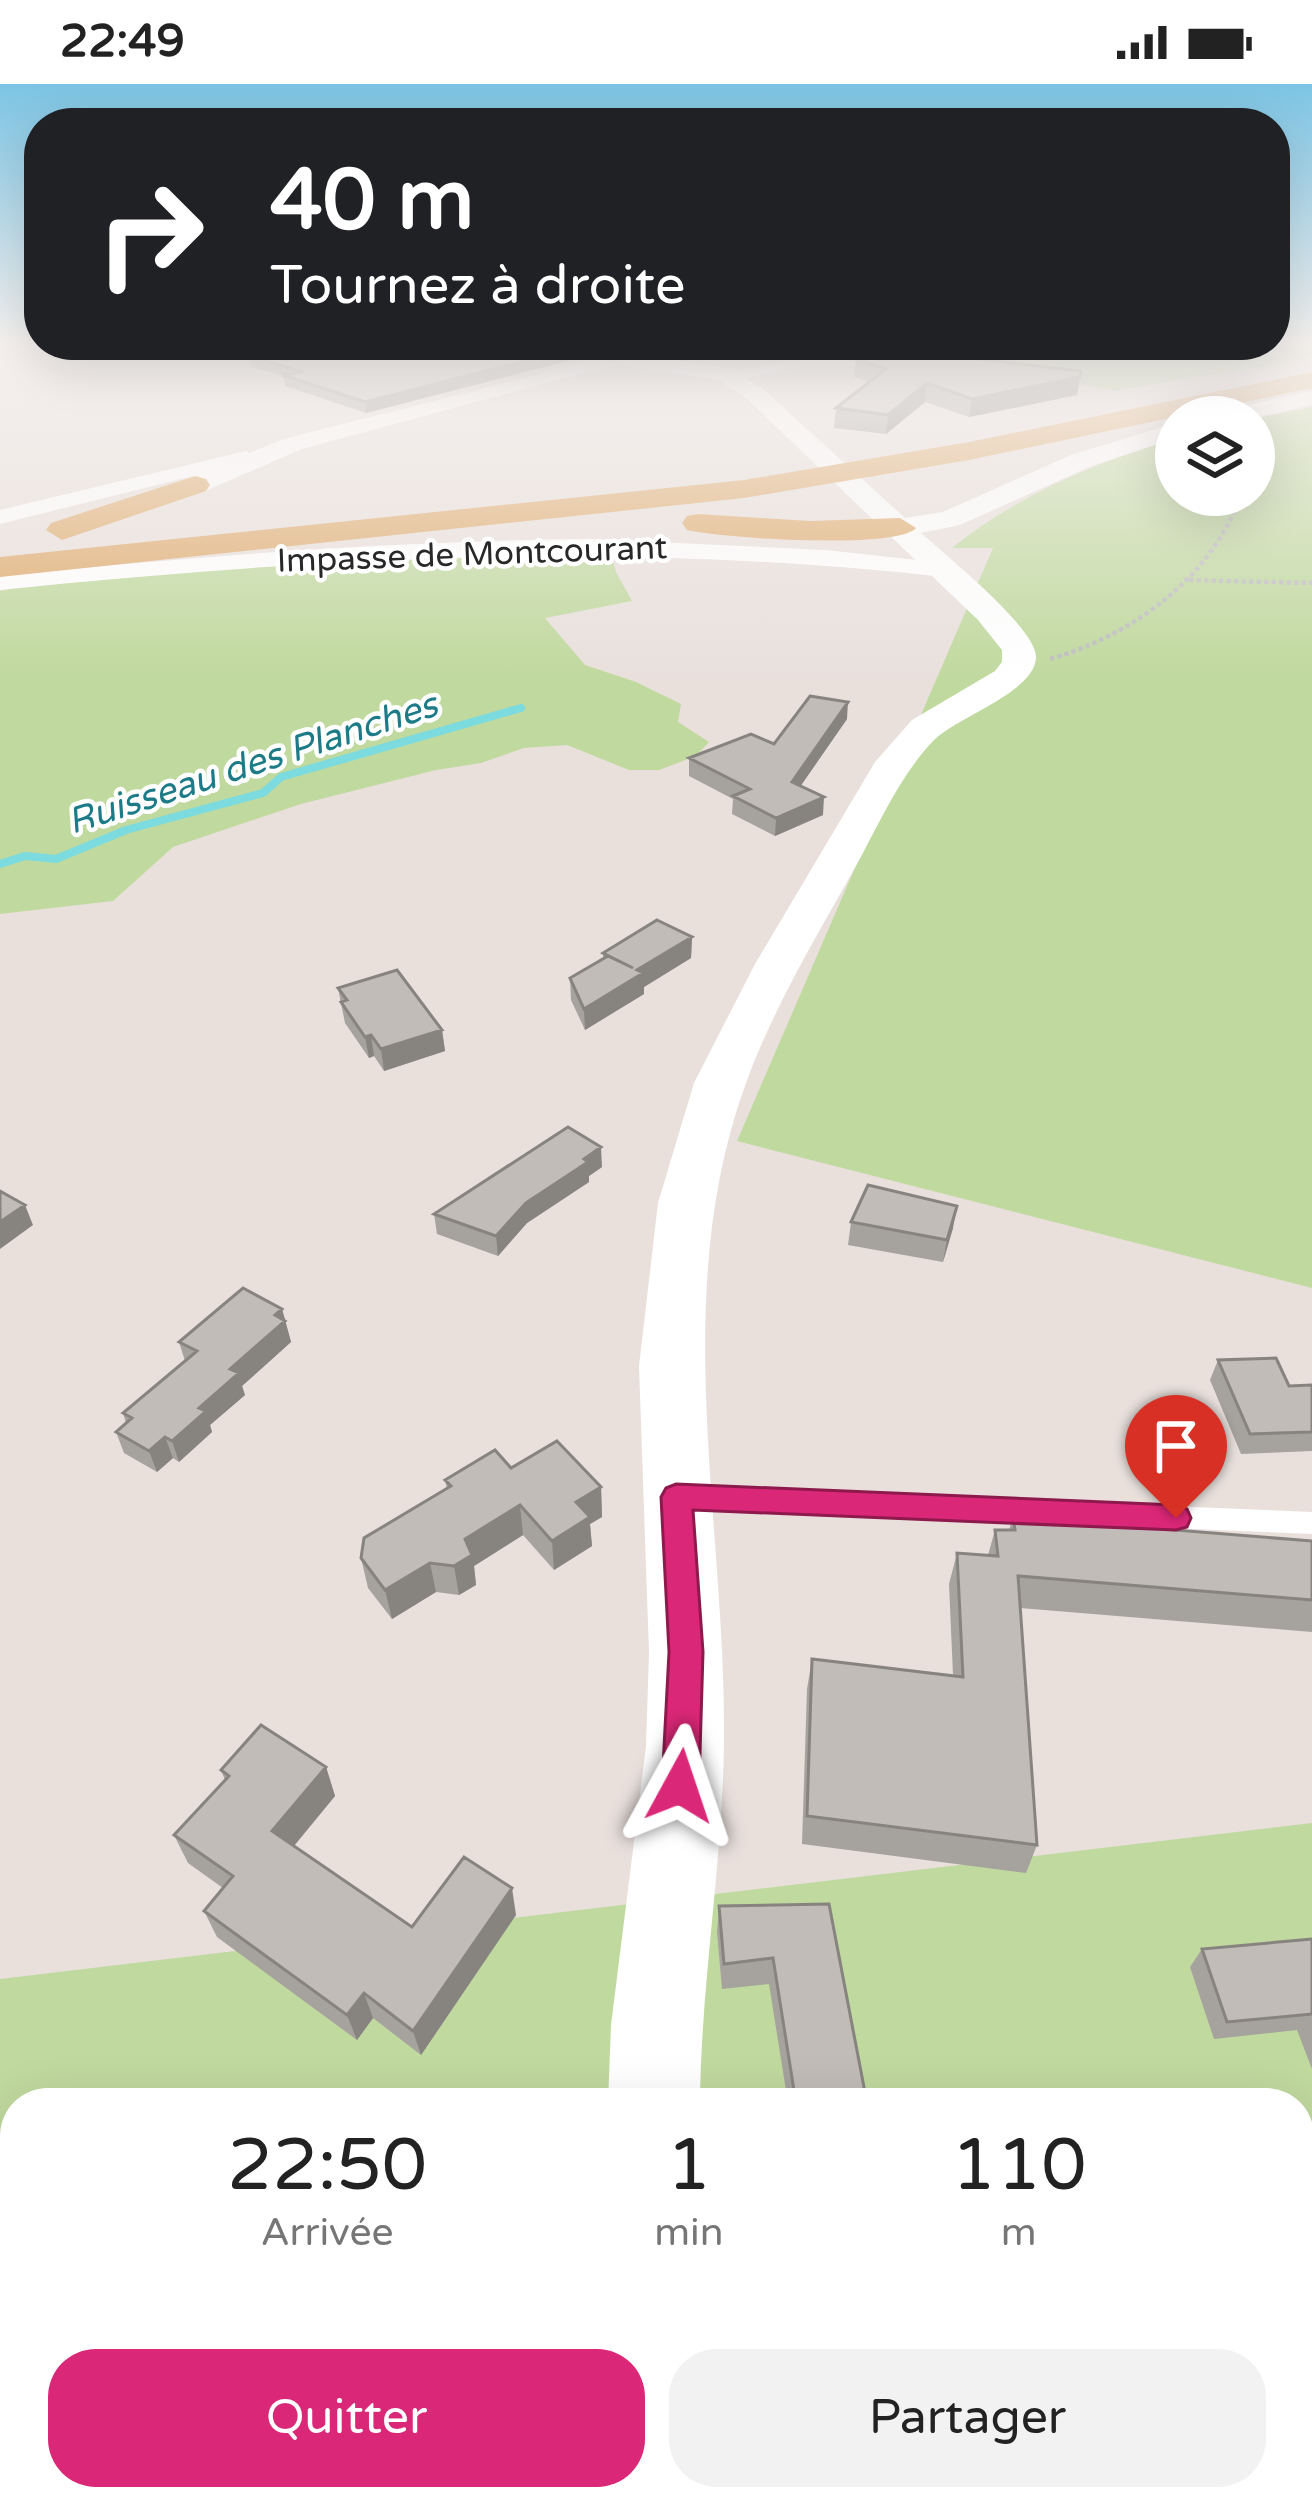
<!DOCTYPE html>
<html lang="fr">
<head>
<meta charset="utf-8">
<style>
	:root { --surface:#fff; --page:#f2f2f2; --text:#222; --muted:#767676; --accent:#db2777 }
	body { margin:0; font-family:"Varela Round",sans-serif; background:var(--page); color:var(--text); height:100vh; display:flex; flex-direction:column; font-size:45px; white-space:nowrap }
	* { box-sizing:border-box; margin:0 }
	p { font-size:39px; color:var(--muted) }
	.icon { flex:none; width:66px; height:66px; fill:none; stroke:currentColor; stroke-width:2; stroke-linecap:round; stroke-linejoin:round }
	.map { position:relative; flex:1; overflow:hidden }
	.drawer { position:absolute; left:0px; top:2004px; width:1314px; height:423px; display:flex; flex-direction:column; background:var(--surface); border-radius:48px 48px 0 0; box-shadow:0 12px 48px #0002 }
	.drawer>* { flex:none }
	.hud { position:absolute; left:24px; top:24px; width:1266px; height:252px; border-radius:48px; box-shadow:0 12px 48px #0002; background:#202124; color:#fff; overflow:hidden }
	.fabs { position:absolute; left:1155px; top:312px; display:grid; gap:24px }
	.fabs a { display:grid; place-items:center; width:120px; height:120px; border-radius:50%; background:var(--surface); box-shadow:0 12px 48px #0002; font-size:60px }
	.pin { position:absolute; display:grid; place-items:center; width:102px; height:102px; color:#fff; margin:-123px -51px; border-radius:50% 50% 50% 0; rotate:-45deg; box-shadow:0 0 12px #0007 }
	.pin .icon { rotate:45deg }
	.me { position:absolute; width:132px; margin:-66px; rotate:5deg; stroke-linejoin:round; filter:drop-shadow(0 0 9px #0008) }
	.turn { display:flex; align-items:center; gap:42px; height:252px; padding:0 48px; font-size:54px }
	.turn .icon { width:156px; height:156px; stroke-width:2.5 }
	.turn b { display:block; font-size:84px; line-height:102px }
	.eta { display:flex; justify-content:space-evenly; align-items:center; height:204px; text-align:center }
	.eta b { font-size:72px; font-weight:600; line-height:84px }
	.primary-button { display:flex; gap:24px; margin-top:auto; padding:24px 48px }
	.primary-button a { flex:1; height:138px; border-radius:48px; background:var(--accent); color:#fff; font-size:48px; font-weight:600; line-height:138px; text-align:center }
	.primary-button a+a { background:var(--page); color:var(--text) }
	.status { display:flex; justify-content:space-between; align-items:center; height:84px; padding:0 60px; background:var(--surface); direction:ltr }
	.status svg { height:33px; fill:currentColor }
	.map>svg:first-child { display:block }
	.green { fill:#c0d99e; fill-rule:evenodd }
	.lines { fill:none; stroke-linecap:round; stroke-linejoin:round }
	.stream { stroke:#7bdbdf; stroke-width:8 }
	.path-far1 { stroke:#bebebe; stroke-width:4.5; stroke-dasharray:4.5 3; stroke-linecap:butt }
	.path { stroke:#bebebe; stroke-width:12; stroke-dasharray:15 9; stroke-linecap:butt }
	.service { fill:#fff; fill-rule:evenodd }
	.minor { fill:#fff; fill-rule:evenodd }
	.tertiary { fill:#fff; fill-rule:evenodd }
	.primary { fill:#dfaa6b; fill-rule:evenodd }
	.wall { fill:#a6a29d }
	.shaded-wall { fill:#878480 }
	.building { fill:#c1bcb7; stroke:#878480; stroke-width:3 }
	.route { fill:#db2777; stroke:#8e194d; stroke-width:3 }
	.labels { text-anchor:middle; stroke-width:9; stroke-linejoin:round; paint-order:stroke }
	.far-street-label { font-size:33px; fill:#282828; stroke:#fff }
	.far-water-label { font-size:36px; font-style:italic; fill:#1d7b88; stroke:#fff }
</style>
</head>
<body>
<div class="status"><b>22:49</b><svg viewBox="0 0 49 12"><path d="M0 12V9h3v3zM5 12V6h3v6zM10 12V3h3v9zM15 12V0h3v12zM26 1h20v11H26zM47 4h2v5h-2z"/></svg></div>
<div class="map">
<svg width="1312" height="2426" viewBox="0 0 1312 2426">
	<rect width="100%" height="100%" fill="#e9e0dc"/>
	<path class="green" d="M1275,257H1312V274L1113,307L900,261H1275Z
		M1312,323V1204L737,1057L993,464H952C1019,410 1094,380 1176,353V411H1254V335Z
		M608,460L616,488L632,517L545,534L585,581L636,598L681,620L678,638L709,658L696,672L659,686H629L567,661L524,664L481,679L436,686L301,720L173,763L113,817L0,830V507L70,491Z
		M1312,1739V2426H0V1895ZM15,2019H1299V2412H15Z"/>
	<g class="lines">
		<path class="stream" d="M0,780L25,772L56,775L126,746L263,709L281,693L521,624"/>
		<path class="path-far1" d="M1189,496L1312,499
			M1050,575C1133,551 1211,494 1241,411"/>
		<path class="path" d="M0,2192L15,2203
			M305,2412L327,2426"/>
		<path class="service" d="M679,1402L1312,1428V1450L679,1424L669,1421L665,1413L669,1405Z"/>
		<path class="minor" d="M511,261H559L627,274L618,279L520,266Z
			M797,273H921L930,278L921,283H797L731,297L722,292Z
			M246,367L256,373L253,377L0,440V426Z
			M590,455L826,466L944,479L956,486L944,493C622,457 321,473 0,506V492C197,472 392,457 590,455Z"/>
		<path class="tertiary" d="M634,261H663L645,271L732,285L762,304L905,434L943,428L1071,371L1176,339V354L1089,383L960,441L921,449C944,470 1038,545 1036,574C1034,609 956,633 933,657C900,692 880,738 857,780C818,850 774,922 746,999C668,1212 726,1437 724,1656C723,1777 701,1898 700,2019H608L611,1941L646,1662L649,1568L639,1282L658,1119L694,999L755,880L875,678L912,636L995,587L1002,578V566L978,536L746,314L718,296L617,280L302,365L205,407H185L181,401L185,395L284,355L533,292Z
			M1312,307V321L1254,334L1214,333L1217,328Z
			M609,2412H717L719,2426H609Z"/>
		<path class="primary" d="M1312,288V304L969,376L744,414L0,493V473L744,396L969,358Z
			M195,392L206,395L210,401L206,407L62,456L46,446L51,439Z
			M698,430L810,437L900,434L916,444C897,466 720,454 687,446L682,439L687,432Z"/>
	</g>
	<path class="wall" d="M583,261H619L605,265Z
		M567,266V277L366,329L285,302L283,292L251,283L249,272Z
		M856,275L1080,293L1077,311L969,333L925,318L886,350L834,344L836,324L869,298L854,293Z
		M847,635L800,702L823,731L775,752L732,730L733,715L689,692V674L774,660Z
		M692,853L691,874L644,903V910L585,946L571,916L570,894L603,875V869Z
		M338,904L442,946L445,967L384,987L374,972L369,974L345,939Z
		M602,1083L589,1092V1098L527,1139L498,1172L437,1150L434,1130Z
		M851,1138L953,1144L943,1178L848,1161Z
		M282,1225L291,1258L242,1302L245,1311L210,1341L212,1348L179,1378L173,1374L157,1388L124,1369L116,1348L126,1339L123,1329L185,1277L179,1258Z
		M1218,1276L1289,1302L1312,1301V1367L1241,1370L1210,1296Z
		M511,1384L601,1403L602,1433L590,1440L592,1462L554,1486L523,1451L474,1482L476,1501L459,1511L436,1508L392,1535L368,1504L361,1474L447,1405L445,1396Z
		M1013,1433L1312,1457V1548L1020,1524L1037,1761L1026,1789L802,1760L807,1605L812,1575L953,1591L949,1500L957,1469L988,1471L995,1446H1009Z
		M326,1683L335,1712L294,1762L412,1843L516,1831L421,1971L373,1934L357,1956L217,1853L204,1827L223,1804L188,1779L174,1751L225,1696L221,1686Z
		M829,1820L867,2019H788L769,1900L722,1905L717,1848L719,1822Z
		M1312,1855V1985L1297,1946L1214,1955L1190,1883L1202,1865Z
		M1101,2416L1226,2426H1090V2424Z"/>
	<path class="shaded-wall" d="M567,266V277L366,329L365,318Z
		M1080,293L1077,311L969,333L972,315Z
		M927,299L925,318L886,350L888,331Z
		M848,618L847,635L791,716L792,698Z
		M824,713L823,731L775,752L776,734Z
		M692,853L691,874L644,903V910L585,946L584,925L637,886Z
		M442,946L445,967L384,987L381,965Z
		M371,951L374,972L369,974L365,953Z
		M601,1063L602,1083L589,1092V1098L527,1139L498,1172L496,1152L526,1119Z
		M25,1121L33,1141L0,1165V1138Z
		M957,1122L953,1144L943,1178L947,1156Z
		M282,1225L291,1258L242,1302L245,1311L210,1341L212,1348L179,1378L172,1357L275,1231Z
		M165,1353L173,1374L157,1388L149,1367Z
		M601,1403L602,1433L590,1440L592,1462L554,1486L552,1457L576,1418Z
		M520,1421L523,1451L474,1482L476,1501L459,1511L454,1482L465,1455Z
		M430,1479L436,1508L392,1535L385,1506Z
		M326,1683L335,1712L283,1775L272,1747Z
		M512,1804L516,1831L421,1971L413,1947Z
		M364,1909L373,1934L357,1956L347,1931Z"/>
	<path class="building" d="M287,261H529L567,266L365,318L283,291L303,288L249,272Z
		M857,269L959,273L1080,287V293L972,315L927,299L888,331L836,324L886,285L856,275Z
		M810,612L848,618L792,698L824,713L776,734L733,712L750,705L689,674L751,650L774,660Z
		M657,836L692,853L637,886L643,889L584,925L570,894L608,872L633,884L603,869Z
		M397,886L442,946L381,965L371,951L365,953L341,918L347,916L338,904Z
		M568,1043L601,1063L584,1075L588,1078L526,1119L496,1152L434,1130Z
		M868,1101L957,1122L947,1156L851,1138Z
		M0,1107L25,1121L0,1138Z
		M243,1204L282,1225L275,1231L285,1237L230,1285L239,1289L199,1324L206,1327L172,1357L165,1353L149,1367L116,1348L132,1334L123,1329L197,1267L179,1258Z
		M1276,1274L1289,1302L1312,1301V1348L1250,1350L1218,1276Z
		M557,1357L601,1403L576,1418L590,1433L552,1457L520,1421L465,1455L472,1471L454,1482L430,1479L385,1506L361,1474L364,1454L451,1402L445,1396L495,1366L511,1384Z
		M1013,1433L1312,1457V1516L1018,1492L1037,1761L807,1732L812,1575L963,1593L957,1469L998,1472L995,1446H1015Z
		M261,1641L326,1683L272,1747L412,1843L464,1773L512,1804L413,1947L364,1909L347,1931L204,1827L233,1792L174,1751L229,1692L221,1686Z
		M829,1820L867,2019H796L773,1874L724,1880L719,1822Z
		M1312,1855V1930L1227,1938L1202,1865Z
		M77,2412H121L141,2426H69Z
		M1112,2412H1220L1226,2426H1105L1101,2416Z"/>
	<linearGradient id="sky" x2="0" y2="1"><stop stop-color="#7cc4e4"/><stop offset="0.43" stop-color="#f5f1ef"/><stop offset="1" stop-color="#f5f1ef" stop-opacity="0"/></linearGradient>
	<rect width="1312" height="597" fill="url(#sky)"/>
	<path class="route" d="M676,1400L1176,1421L1187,1425L1191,1434L1187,1443L1176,1446L693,1426L703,1568L699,1702L693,1714L680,1719L668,1714L662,1702L669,1568L661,1413L666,1404Z"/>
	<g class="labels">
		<g class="far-street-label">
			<text transform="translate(472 469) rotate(-2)" y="12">Impasse de Montcourant</text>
		</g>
		<g class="far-water-label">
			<text transform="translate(252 678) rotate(-18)" y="13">Ruisseau des Planches</text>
		</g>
	</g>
</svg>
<div class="fabs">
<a><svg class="icon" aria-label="layers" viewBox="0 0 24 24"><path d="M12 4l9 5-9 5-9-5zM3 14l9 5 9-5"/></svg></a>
</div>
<div class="pin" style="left:1176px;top:1434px;background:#d93025"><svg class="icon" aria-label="arrive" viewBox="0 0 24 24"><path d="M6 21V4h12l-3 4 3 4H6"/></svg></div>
<svg class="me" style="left:680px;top:1702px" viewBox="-20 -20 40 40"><path d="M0-17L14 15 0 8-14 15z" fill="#db2777" stroke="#fff" stroke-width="4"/></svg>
<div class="hud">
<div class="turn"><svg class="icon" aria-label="right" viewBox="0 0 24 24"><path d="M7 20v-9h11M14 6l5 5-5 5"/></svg><div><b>40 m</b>Tournez à droite</div></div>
</div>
<section class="drawer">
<div class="eta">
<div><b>22:50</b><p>Arrivée</p></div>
<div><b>1</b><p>min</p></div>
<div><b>110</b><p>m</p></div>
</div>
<div class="primary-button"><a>Quitter</a><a>Partager</a></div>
</section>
</div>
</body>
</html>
